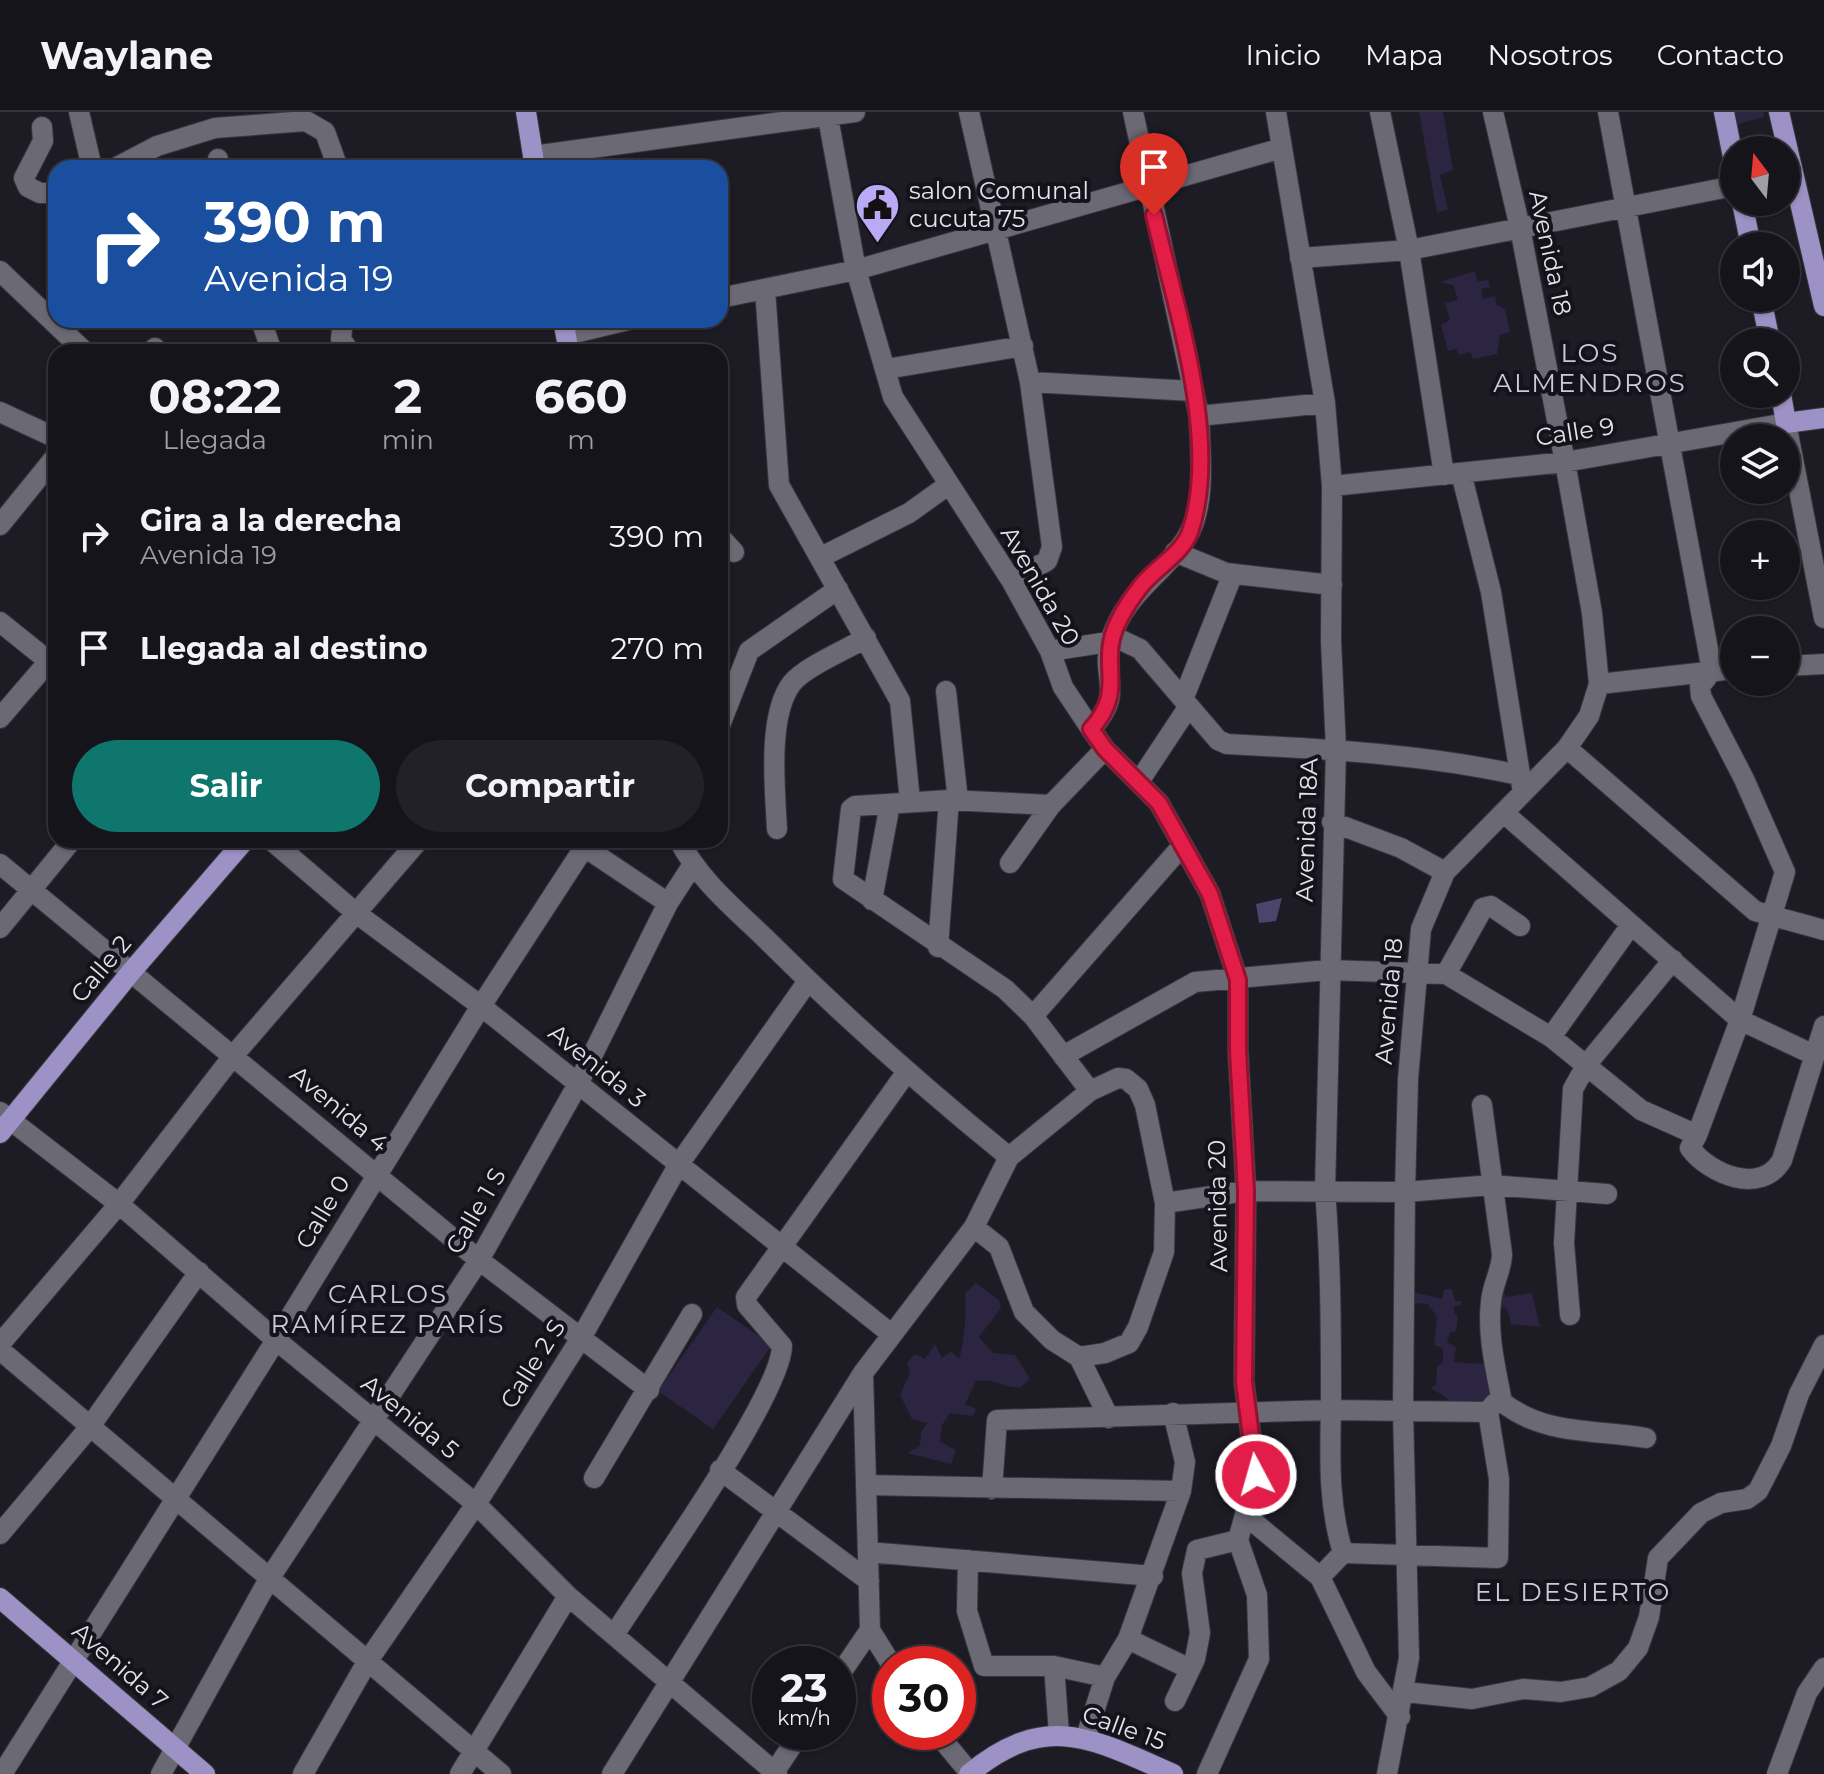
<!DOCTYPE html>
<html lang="es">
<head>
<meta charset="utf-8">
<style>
	:root { --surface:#16141b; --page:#232128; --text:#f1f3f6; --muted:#9e9ea3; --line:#35333a; --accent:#0f766e }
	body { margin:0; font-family:Montserrat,sans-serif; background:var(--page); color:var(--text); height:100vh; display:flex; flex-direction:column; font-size:30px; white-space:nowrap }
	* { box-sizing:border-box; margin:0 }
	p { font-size:26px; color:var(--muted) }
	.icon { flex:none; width:44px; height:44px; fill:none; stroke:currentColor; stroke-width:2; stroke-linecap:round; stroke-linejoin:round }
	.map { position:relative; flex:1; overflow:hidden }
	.side { position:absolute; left:48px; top:232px; width:680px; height:504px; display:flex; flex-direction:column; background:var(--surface); border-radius:24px; box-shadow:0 2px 6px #0004,0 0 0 2px var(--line) }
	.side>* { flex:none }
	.hud { position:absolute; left:48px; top:48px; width:680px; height:168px; border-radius:24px; box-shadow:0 2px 6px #0004,0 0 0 2px var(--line); background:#1a4fa0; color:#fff; overflow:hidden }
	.needle { width:52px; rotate:344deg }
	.fabs { position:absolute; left:1720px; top:24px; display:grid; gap:16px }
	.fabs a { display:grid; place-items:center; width:80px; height:80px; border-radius:50%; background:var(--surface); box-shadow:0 2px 6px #0004,0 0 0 2px var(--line); font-size:40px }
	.speed { position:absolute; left:752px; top:1534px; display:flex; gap:16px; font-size:40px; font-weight:700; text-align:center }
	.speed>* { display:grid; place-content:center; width:104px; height:104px; border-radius:50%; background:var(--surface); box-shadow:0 2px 6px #0004,0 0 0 2px var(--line); line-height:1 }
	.speed small { font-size:20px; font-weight:400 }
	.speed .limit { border:12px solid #d22; background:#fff; color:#111 }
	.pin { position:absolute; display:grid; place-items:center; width:68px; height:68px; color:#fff; margin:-82px -34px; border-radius:50% 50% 50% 0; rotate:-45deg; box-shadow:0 0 8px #0007 }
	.pin .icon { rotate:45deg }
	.me { position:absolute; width:88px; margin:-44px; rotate:354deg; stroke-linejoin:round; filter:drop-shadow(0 0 6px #0008) }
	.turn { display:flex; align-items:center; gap:28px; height:168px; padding:0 24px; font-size:36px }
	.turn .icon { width:104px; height:104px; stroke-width:2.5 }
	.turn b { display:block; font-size:56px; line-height:68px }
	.eta { display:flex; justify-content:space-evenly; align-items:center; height:136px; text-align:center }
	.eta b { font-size:48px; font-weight:700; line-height:56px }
	.cta { display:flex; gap:16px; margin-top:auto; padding:16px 24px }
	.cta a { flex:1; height:92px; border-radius:48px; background:var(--accent); color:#fff; font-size:32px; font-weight:700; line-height:92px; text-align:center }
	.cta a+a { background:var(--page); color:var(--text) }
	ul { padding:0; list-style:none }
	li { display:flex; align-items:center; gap:24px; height:112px; padding:0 24px }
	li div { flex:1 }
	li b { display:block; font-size:30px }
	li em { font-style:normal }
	header { display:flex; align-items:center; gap:48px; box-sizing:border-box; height:112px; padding:0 40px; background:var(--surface); border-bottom:2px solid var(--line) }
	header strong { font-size:38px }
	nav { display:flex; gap:44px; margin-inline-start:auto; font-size:28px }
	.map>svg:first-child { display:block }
	.green { fill:#2b2541 }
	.water { fill:#4d446c }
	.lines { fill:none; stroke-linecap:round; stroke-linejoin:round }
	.minor-casing { stroke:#38373e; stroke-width:22 }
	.major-casing { stroke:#38373e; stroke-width:22 }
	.minor { stroke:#6a6974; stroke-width:20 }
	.major { stroke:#9c92c5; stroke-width:20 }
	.route-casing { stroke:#92132f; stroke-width:20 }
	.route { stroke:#e11d48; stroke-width:14 }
	.labels { text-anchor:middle; stroke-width:8; stroke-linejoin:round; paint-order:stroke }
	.poi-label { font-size:24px; fill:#e4e3ea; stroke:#14121b; text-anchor:start }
	.street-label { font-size:24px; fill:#e4e3ea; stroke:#14121b }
	.neighbourhood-label { font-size:26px; letter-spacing:2px; fill:#cccad7; stroke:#14121b }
</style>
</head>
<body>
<header>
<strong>Waylane</strong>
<nav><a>Inicio</a><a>Mapa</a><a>Nosotros</a><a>Contacto</a></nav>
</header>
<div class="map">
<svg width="1824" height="1662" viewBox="0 0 1824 1662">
	<rect width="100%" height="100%" fill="#1d1b24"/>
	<path class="green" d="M1419,0H1443L1453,58L1440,63L1448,97L1437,101Z
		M1730,0H1763L1764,5L1731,14Z
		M1475,159L1477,170L1488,168L1490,175L1481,177L1483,187L1495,184L1497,193L1505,197L1510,220L1500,223L1497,242L1473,247L1470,240L1459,243L1456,237L1448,239L1441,213L1450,208L1445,191L1458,188L1453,173L1440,170Z
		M976,1171L999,1188L1001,1196L979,1225L993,1241L1015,1243L1030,1267L1020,1276C1003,1275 993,1266 976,1269L965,1292L976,1297L973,1304L950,1301L942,1313L940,1330L956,1338L951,1352L907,1341L920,1334L921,1320L927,1311L912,1307L900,1283L910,1261L907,1251L915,1242L925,1247L935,1232L942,1246L951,1239L959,1247C964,1234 967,1198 965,1181Z
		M1500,1173L1506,1185L1532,1181L1540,1215L1511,1212L1507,1197L1495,1192Z
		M1444,1177H1452L1455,1189H1461V1193L1454,1194V1202L1458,1204L1456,1219L1450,1220L1447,1230L1456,1235L1454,1250L1484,1252L1494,1286L1464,1298L1430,1275L1436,1273L1437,1255L1443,1250V1236L1434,1233L1437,1205L1428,1192L1411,1191L1413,1180L1442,1187Z
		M717,1195L772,1233L713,1317L658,1279Z"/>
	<path class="water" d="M1282,786L1276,809L1259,811L1256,792Z"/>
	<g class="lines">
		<defs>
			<path id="minor" d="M79,0L92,56
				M827,0L856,158L893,285L1011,468L1050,539L1063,575L1091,617L1105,637L1159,691L1210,782L1238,868V939L1246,1079L1244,1270L1256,1363L1238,1428
				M969,0L1030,270L1052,435L1047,449L1011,468
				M1276,0L1325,291L1332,374L1331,529L1336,637L1325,1079C1331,1151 1331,1223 1331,1295C1330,1346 1328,1392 1343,1441
				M1380,0L1409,138L1444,363
				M1608,0L1712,559
				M42,15L43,29L24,66L28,75L40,81H56
				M533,44L855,0
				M218,47L219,56
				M115,56L157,34L215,16L306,9L325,20L338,56
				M1300,146L1409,138L1734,74
				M0,159L85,240
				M765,177L779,373L900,589L910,689
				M720,186L856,158L1282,36
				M261,208L272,240
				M343,208L341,227L349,239
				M566,223L628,208
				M151,240L155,236
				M886,257L1023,234
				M1030,270L1193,279
				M0,300L56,326
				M1199,304L1325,291
				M1461,361L1491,480L1522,675
				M1332,374L1565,350L1786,311L1824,506
				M0,413L56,344
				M720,425L734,440
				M1175,440L1226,461L1230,469L1184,585
				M821,445L909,401L948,373
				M1226,461L1332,473
				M0,510L56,555
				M1050,539L1121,528L1140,537L1218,628L1227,632C1326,637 1423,642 1519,663
				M1786,554L1824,552
				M1599,572L1734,557
				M946,579L958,689
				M0,606L56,541
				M720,613L749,539L838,477
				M1091,617C1127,579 1099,565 1111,527C1126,479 1165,462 1187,425C1207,392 1200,340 1199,304L1133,0
				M1567,636L1755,799L1824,818
				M1140,668L1189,594
				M1051,693L949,688L855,694L851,697L843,767L1005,877L1033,904L1090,979
				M1504,701L1740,908L1814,943
				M1332,710L1401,736L1445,760
				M777,717C775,678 767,603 792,571C805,555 847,537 866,526
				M271,728L356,801L481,894L890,1221
				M574,728L668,791
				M679,728C699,768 735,797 767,828C844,905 924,976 1009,1045
				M1010,751L1051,693L1105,637
				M0,752L479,1148L649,1278
				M872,788L890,692
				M0,816L72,728
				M938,835L949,688
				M1446,862L1483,796L1491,794L1520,814
				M1033,904L1182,734
				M1551,925L1631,813
				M1063,944L1195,870L1328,858L1446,862L1551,925L1641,998L1697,1023L1690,1036C1709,1062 1761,1084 1782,1048L1824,914
				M1482,993L1502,1142C1502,1158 1492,1173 1491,1190C1487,1223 1496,1258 1502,1290
				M0,1000L119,1092L276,1228L476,1392L568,1484L777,1662
				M1697,1023L1740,908L1785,760L1744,667L1701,584L1700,574L1712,559
				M1165,1091L1246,1079L1405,1080L1492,1073L1607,1082
				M974,1115L999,1135L1024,1200L1052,1228L1079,1245L1109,1306
				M1570,1203L1564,1131L1573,977L1587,952L1673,848
				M0,1232L119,1092L233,944L419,728
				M0,1238L501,1662
				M863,1261L870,1518L891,1552
				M720,1358L869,1469
				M594,1366L692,1202
				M866,1373L1181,1379
				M992,1377L997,1308L1331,1298L1488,1300L1494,1292L1502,1290C1545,1324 1595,1317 1646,1326
				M1245,1403L1320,1465L1366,1560L1400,1605
				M0,1422L89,1316L199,1160
				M868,1440L1153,1464
				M968,1448L967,1499L984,1554H1054L1105,1565
				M1320,1465L1343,1441L1498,1446L1499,1367L1488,1300
				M614,1523C647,1471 781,1284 782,1234L747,1193L746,1185L906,961
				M1128,1527L1190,1557
				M1054,1554L1059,1622
				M838,1565L870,1518
				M1405,1580L1472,1587L1523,1577L1561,1580L1590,1575L1619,1559L1638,1536L1649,1505L1658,1446L1701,1401L1721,1391L1747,1387L1758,1379L1781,1334L1799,1282L1824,1233
				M1175,1589L1195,1547L1200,1521L1192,1461L1197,1438L1238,1428
				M936,1620L970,1661
				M1086,1625L1105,1565L1128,1527L1181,1379L1185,1350L1173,1301
				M2,1662L276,1228L481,894L589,728
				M161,1662L269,1467L479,1148L578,972L668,791L692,754
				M303,1662L367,1550L476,1392L581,1226L679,1052L808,869
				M460,1662L568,1484
				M612,1662L863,1261L974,1115L1009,1045L1090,979L1118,966L1126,967L1138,977L1145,993L1165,1091L1164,1140L1138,1215L1129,1231L1105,1241L1079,1245
				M773,1662L801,1620
				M1207,1662L1259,1547L1257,1483L1238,1428
				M1387,1662L1409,1546L1403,1298L1405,1080L1408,967L1421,817L1445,760L1567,636L1589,604L1599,572L1592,501L1565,350L1520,116L1493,0
				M1777,1662L1807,1581L1824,1556"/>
			<path id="major" d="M526,0L535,56
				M1724,0L1734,50
				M1779,0L1824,194
				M1742,90L1751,134
				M1761,186L1770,230
				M563,208L569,240
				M1781,282L1786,311L1824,306
				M0,1021L131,860L245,728
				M0,1486L205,1662
				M969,1662C1046,1598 1093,1627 1173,1662"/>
		</defs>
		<use href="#minor" class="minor-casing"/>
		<use href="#major" class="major-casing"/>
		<use href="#minor" class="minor"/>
		<use href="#major" class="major"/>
	</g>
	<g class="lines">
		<defs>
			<path id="route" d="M1154,103C1175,194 1221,329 1190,420C1182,442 1155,456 1141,474C1133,484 1124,498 1118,510C1097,553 1128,577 1091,617L1105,637L1159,691L1210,782L1238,868V939L1246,1079L1244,1270L1256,1363"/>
		</defs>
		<use href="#route" class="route-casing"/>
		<use href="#route" class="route"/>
	</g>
	<defs>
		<symbol id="civic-pin" viewBox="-11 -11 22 30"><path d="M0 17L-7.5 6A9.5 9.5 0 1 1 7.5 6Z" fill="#baaaf6" stroke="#14121b"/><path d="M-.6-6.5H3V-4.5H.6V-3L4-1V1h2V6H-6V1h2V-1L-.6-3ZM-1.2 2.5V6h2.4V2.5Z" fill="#111"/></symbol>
	</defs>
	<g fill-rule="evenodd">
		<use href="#civic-pin" x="852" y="68" width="51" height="69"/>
	</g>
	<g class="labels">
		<g class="poi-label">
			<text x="909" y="87">salon Comunal<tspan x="909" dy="28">cucuta 75</tspan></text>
		</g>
		<g class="street-label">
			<text transform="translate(1550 141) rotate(78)" y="8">Avenida 18</text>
			<text transform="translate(1575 320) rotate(-9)" y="8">Calle 9</text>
			<text transform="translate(1040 474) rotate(60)" y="8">Avenida 20</text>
			<text transform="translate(1307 718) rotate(-88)" y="8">Avenida 18A</text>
			<text transform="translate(101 857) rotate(-50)" y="8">Calle 2</text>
			<text transform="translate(1389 889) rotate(-85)" y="8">Avenida 18</text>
			<text transform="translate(597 954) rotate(39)" y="8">Avenida 3</text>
			<text transform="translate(339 997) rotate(40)" y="8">Avenida 4</text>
			<text transform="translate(1218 1094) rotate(-91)" y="8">Avenida 20</text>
			<text transform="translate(476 1099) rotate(-60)" y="8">Calle 1 S</text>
			<text transform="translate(323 1100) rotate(-59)" y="8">Calle 0</text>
			<text transform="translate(533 1252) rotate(-58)" y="8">Calle 2 S</text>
			<text transform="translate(410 1305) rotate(39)" y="8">Avenida 5</text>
			<text transform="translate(120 1554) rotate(41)" y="8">Avenida 7</text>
			<text transform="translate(1124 1616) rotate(20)" y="8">Calle 15</text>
		</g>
		<g class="neighbourhood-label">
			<text x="1590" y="250">LOS<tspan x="1590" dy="30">ALMENDROS</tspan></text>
			<text x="388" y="1191">CARLOS<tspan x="388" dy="30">RAMÍREZ PARÍS</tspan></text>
			<text x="1573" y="1489">EL DESIERTO</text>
		</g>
	</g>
</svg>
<div class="fabs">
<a><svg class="needle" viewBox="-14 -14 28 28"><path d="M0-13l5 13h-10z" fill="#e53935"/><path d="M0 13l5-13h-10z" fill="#9e9ea3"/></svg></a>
<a><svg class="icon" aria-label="sound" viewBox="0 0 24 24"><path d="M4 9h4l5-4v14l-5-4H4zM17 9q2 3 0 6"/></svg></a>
<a><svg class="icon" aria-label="search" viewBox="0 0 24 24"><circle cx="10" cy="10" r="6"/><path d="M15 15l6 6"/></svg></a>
<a><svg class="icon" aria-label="layers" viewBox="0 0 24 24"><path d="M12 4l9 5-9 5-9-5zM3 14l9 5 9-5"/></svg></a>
<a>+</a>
<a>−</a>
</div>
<div class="speed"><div>23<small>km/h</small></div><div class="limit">30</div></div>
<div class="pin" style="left:1154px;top:103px;background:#d93025"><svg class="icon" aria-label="arrive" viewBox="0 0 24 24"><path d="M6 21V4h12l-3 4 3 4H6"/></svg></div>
<svg class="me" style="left:1256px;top:1363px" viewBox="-20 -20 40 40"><circle r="17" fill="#e11d48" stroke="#fff" stroke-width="3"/><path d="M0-11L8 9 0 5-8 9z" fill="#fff"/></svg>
<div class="hud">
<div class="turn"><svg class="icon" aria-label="right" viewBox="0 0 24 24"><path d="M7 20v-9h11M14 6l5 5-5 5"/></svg><div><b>390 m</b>Avenida 19</div></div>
</div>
<section class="side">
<div class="eta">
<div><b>08:22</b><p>Llegada</p></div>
<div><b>2</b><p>min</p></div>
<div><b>660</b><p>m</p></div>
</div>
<ul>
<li><svg class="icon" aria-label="right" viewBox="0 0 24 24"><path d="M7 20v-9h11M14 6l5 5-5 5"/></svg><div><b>Gira a la derecha</b><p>Avenida 19</p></div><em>390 m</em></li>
<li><svg class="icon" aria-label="arrive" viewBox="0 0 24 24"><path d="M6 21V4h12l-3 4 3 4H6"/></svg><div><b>Llegada al destino</b></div><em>270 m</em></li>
</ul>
<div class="cta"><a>Salir</a><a>Compartir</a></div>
</section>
</div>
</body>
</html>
